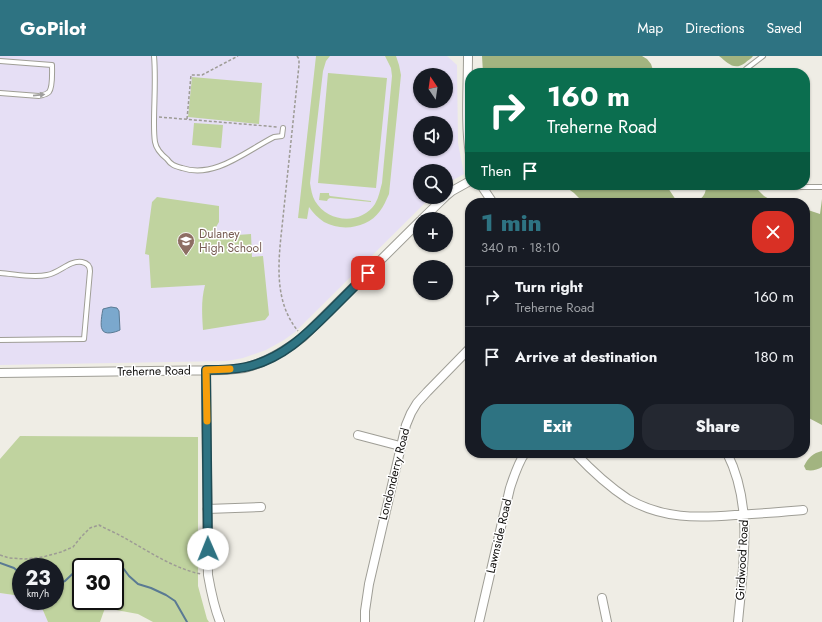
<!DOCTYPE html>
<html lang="en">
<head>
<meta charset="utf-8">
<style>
	:root { --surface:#171b24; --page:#242831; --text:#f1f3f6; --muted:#9ea1a6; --line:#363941; --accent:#2e7382 }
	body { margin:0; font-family:Jost,sans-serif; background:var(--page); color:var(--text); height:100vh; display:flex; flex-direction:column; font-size:15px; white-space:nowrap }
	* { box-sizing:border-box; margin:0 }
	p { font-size:13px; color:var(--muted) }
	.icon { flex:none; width:22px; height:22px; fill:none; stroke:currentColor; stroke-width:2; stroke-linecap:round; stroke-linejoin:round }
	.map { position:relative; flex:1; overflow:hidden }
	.side { position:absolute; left:465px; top:142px; width:345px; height:260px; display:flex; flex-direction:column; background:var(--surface); border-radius:16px; box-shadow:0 1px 3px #0004 }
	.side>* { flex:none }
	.guide { position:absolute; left:465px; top:12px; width:345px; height:122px; border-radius:16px; box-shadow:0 1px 3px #0004; background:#0b6e4f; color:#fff; overflow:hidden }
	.needle { width:26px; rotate:347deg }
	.buttons { position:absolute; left:413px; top:12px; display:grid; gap:8px }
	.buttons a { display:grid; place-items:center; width:40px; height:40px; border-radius:50%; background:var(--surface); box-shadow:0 1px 3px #0004; font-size:20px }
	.speed { position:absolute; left:12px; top:502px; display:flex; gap:8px; font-size:20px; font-weight:700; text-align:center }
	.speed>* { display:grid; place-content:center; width:52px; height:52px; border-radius:50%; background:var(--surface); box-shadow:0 1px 3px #0004; line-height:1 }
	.speed small { font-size:10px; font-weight:400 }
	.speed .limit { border:2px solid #111; border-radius:6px; background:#fff; color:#111 }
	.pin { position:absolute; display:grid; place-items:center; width:34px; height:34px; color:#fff; margin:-17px; border-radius:8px; box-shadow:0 2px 6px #0006 }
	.me { position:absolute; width:44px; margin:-22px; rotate:359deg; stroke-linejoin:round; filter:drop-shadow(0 0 3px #0008) }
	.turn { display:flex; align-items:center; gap:14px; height:84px; padding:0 16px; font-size:18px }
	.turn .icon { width:52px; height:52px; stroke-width:2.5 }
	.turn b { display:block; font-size:28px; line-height:34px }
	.then { display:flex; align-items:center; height:38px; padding:0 16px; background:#0003; gap:8px; font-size:15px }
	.round { display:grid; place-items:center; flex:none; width:42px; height:42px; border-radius:16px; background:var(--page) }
	.head { display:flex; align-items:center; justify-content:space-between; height:68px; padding:0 16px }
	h1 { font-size:24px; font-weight:800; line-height:30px; color:var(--accent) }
	.action { display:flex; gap:8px; margin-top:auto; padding:8px 16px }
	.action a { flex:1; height:46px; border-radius:16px; background:var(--accent); color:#fff; font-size:16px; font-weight:800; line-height:46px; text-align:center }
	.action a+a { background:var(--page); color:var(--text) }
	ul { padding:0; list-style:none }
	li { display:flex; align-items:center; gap:12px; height:60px; padding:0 16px; border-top:1px solid var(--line) }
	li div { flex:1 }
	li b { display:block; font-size:15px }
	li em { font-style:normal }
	header { display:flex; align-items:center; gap:24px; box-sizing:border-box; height:56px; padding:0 20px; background:var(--accent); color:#fff }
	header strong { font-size:19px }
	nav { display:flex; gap:22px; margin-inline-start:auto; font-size:14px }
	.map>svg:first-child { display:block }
	.education { fill:#e6dff5; fill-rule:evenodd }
	.green { fill:#c0d39f; fill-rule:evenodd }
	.forest { fill:#a2b480 }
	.water { fill:#7ba8cd; stroke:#5a7a93 }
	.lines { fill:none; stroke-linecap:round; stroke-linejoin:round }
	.stream { stroke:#5a7a93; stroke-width:2 }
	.lane-casing { stroke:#9f9e96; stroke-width:6 }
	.street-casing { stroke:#9f9e96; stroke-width:10 }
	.path { stroke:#9d9b95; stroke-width:1.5; stroke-dasharray:3 2; stroke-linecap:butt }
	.lane { stroke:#fff; stroke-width:4 }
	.street { stroke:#fff; stroke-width:8 }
	.oneway { fill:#9f9e9d }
	.route-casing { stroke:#1e4b54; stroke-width:10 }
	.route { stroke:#2e7382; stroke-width:7 }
	.slow { stroke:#f59e0b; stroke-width:7 }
	.labels { text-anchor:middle; stroke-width:3; stroke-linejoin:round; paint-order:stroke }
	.education-label { font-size:12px; fill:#785e54; stroke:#fff; text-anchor:start }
	.street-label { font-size:12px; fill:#0e0d0b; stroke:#fff }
</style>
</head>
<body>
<header>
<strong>GoPilot</strong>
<nav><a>Map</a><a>Directions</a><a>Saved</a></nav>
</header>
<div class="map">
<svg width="822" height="566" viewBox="0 0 822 566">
	<rect width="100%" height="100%" fill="#efede5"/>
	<path class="education" d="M0,0H447L457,9L458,87L464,118L446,128V115H420V141H431L295,276L284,284L266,294L243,302L227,305L0,309ZM420,19H446V45H420ZM420,67H446V93H420Z
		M0,537L21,540V545H39L48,566H0Z"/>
	<path class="green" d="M316,0H330L326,5L323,15L310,127C311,133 312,140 315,145C328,167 361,169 375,148C379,141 380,134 382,127L392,20L391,12L385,0H396L399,9L401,19L389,138C386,144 384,150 380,155C368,172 342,176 324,166C318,162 313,157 309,151L307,163L298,162Z
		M328,17L387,22L376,132L318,127Z
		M192,21L262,27L259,68L188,61Z
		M194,67L223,69L221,92L192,89Z
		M320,137H329V139L330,140L371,145V146L330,142L328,143L327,145L319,144Z
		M157,141L219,150V166L210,181L251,178L252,201L263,200L269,259L265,264L203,274C202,258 201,244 205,229L151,232L149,199L145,198L152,146Z
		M20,380C79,380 138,381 198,381V530L207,563L209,566H153L138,558L105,552L100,566H48L39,545H55V511H21V540L0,537V403ZM81,511H115V545H81Z"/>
	<path class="forest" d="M482,0H642L647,3L651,8L654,17H483Z
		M719,0H753C751,3 748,4 745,7C734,15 728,7 719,0Z
		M563,129H666L676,144L680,147H584L574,137Z
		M706,129H752L758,134L764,140L776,147H689C700,144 706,142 706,129Z
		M822,143V369L805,360V153L820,158Z
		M822,395V411C817,414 812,415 806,414L804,410C808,402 813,397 822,395Z"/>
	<path class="water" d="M111,251L117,252L119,255L120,274C116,276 104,280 102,273C100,270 102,257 103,253Z"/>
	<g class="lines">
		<path class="stream" d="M0,507L14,512L21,518
			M55,529L65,525L84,507L95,505L123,512L129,520L138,528L151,532L166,539L175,545L187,566"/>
		<defs>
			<path id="lane" d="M154,0C156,22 154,45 154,67C154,73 154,80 155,86C156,92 162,99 167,103C171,109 175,110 182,112C215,123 246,95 274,81L282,80L283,72
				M0,5L52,9C52,15 53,31 49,36C46,39 42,39 39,40L0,37
				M742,17L746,13L763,0
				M783,129L802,131H822
				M0,217C15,218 32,222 47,219C60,217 69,204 82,206C87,207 90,210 90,215L84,283L0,284"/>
			<path id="street" d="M468,0C468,32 465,67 470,98
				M481,129L493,147
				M446,140L452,135L470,125
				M422,163L445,141
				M206,314L208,519C211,536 214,551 220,566
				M0,317L226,314C232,313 238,313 244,312C266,307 286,294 303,281L420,165
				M358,379L400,390
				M575,397C591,414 608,430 628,443C663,463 697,462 735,459C758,458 780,456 803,454
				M727,397C754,450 743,510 738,566
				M207,453L261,451
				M602,542L607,566
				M365,566V555L369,528L406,369L411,357L417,347L427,336L470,292
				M479,566L510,432C514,420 518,407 525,397"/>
		</defs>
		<use href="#lane" class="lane-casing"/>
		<use href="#street" class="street-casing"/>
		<path class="path" d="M297,0L299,3V9L282,171C278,207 274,246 298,275
			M159,61L278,71
			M187,63L191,19H202L238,0
			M0,499L9,502L25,503L43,501L61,496L73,491L81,481L90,472L99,469C106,473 114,476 121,480C147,494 172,512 201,518"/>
		<use href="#lane" class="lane"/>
		<use href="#street" class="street"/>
	</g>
	<defs><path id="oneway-solid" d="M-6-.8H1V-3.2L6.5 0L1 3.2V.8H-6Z"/></defs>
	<use class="oneway" href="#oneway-solid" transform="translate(39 39) rotate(-6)"/>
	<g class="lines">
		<defs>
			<path id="route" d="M208,493L206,314C219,314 233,314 246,311C282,303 306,279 331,254C343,242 356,229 368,217"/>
		</defs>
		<use href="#route" class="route-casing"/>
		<use href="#route" class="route"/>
		<path class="slow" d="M207,365L206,314L230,313"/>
	</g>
	<defs>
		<symbol id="school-pin" viewBox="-11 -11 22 30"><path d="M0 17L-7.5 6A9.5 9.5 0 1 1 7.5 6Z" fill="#8d6e63" stroke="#fff"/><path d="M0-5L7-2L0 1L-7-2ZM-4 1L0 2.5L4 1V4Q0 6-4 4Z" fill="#fff"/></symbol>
	</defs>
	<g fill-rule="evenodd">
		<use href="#school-pin" x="176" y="175" width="20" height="27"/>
	</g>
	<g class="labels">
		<g class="education-label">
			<text x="199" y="182">Dulaney<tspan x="199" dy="14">High School</tspan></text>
		</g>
		<g class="street-label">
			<text transform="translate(154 315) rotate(-1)" y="4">Treherne Road</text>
			<text transform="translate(394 418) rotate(-76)" y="4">Londonderry Road</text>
			<text transform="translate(499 480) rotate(-77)" y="4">Lawnside Road</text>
			<text transform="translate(742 504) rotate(-87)" y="4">Girdwood Road</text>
		</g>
	</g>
</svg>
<div class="buttons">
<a><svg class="needle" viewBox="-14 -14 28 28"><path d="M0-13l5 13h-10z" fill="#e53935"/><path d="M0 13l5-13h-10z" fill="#9ea1a6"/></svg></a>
<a><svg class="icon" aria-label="sound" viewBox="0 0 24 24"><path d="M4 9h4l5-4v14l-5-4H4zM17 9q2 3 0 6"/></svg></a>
<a><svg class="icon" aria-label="search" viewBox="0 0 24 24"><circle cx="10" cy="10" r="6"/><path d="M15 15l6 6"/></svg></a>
<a>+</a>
<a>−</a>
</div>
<div class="speed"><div>23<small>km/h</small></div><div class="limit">30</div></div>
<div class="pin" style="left:368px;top:217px;background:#d93025"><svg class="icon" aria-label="arrive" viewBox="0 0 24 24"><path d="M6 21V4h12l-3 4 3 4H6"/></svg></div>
<svg class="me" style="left:208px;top:493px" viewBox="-20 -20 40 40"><circle r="19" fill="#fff"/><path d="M0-13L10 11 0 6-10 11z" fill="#2e7382"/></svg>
<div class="guide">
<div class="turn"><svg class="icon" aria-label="right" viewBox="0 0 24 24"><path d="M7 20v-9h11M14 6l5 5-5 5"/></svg><div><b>160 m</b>Treherne Road</div></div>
<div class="then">Then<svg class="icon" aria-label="arrive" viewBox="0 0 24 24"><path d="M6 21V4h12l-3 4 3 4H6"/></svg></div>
</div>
<section class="side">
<div class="head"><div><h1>1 min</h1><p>340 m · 18:10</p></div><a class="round" style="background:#d93025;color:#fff"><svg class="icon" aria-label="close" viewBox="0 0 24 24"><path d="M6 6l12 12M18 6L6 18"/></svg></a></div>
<ul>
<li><svg class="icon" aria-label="right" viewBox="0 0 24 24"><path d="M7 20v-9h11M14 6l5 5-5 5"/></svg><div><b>Turn right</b><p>Treherne Road</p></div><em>160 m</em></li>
<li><svg class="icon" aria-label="arrive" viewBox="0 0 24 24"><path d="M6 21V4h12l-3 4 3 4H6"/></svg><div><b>Arrive at destination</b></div><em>180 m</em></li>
</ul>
<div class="action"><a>Exit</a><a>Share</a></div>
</section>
</div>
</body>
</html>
